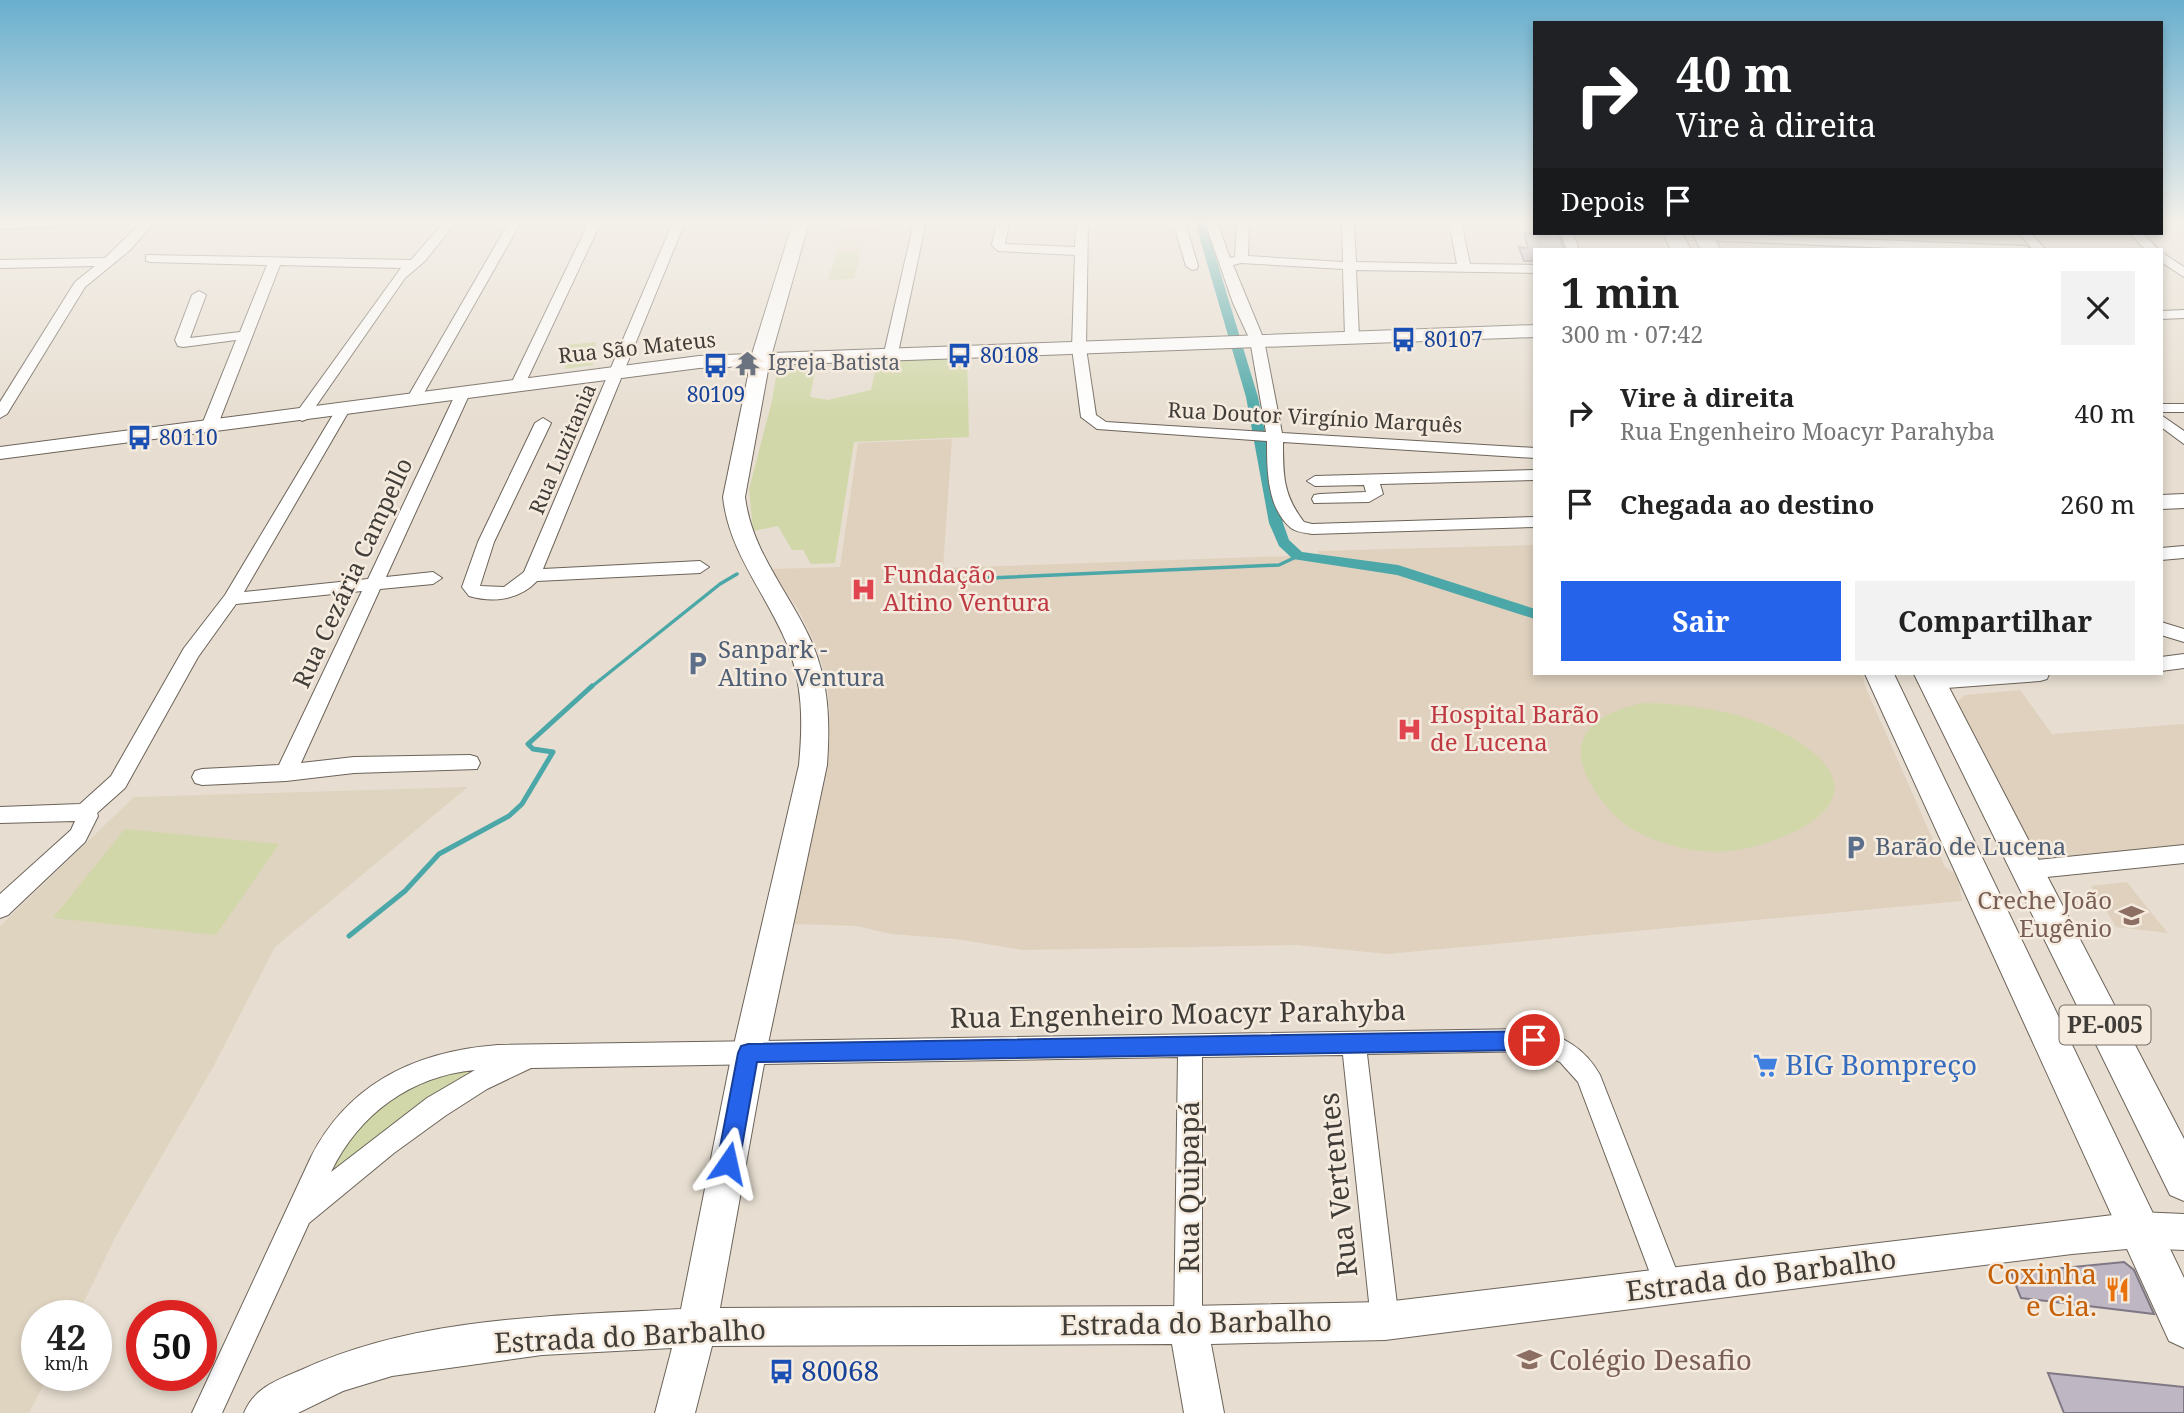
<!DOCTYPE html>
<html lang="pt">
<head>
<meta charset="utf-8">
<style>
	:root { --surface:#fff; --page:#f2f2f2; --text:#222; --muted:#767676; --accent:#2563eb }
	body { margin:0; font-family:"Noto Serif",serif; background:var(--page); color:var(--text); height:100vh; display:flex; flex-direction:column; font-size:26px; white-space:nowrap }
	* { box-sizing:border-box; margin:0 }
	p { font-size:23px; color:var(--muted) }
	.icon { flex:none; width:38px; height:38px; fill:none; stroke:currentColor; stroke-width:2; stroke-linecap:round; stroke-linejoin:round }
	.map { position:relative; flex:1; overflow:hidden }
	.sheet { position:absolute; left:1533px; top:248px; width:630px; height:427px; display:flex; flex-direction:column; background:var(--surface); border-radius:0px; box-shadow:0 4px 10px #0003 }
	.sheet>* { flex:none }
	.banner { position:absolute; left:1533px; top:21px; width:630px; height:214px; border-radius:0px; box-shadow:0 4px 10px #0003; background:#202124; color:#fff; overflow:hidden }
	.speed { position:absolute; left:21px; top:1300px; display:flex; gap:14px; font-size:35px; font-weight:700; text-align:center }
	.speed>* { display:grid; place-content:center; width:91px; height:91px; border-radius:50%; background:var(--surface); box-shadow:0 4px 10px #0003; line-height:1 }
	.speed small { font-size:18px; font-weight:400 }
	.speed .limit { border:10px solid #d22; background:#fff; color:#111 }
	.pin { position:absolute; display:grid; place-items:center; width:60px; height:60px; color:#fff; margin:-30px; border:4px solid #fff; border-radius:50%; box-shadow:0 2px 7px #0007 }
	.me { position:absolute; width:77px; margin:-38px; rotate:11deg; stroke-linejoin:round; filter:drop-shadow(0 0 5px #0008) }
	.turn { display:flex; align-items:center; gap:24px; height:147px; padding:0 28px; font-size:32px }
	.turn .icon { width:91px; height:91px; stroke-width:2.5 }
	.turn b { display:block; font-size:49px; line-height:60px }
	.then { display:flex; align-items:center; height:66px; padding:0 28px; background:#0003; gap:14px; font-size:26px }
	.round { display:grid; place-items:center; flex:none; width:74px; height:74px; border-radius:0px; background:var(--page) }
	.headline { display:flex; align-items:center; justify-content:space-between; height:119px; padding:0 28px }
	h1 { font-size:42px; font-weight:700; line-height:52px }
	.primary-button { display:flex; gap:14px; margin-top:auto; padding:14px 28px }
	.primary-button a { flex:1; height:80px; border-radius:0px; background:var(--accent); color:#fff; font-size:28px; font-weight:700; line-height:80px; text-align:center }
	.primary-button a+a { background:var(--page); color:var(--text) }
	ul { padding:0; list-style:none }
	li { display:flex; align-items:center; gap:21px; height:91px; padding:0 28px }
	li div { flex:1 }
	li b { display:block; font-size:26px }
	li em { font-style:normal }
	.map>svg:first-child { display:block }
	.commercial { fill:#dfd4c0 }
	.built { fill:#dfd1be }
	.green { fill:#d1d7a8 }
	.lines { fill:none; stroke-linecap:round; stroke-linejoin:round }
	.stream-far1 { stroke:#4ba7a8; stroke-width:3.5 }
	.stream { stroke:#4ba7a8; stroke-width:5 }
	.canal { fill:#4ba7a8; fill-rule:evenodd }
	.building { fill:#beb7c3; stroke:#7f7884; stroke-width:2 }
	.street-casing { stroke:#6c6359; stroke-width:2 }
	.secondary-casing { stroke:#6c6359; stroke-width:2 }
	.primary-casing { stroke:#6c6359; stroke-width:2 }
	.street { fill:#fff; fill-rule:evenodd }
	.secondary { fill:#fff; fill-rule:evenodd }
	.primary { fill:#fff; fill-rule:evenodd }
	.route { fill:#2563eb; stroke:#184099; stroke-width:2 }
	.labels { text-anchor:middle; stroke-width:5; stroke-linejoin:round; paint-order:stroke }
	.far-transit-label { font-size:21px; fill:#164399; stroke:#f5ebdf; text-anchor:start }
	.far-street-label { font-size:21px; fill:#403c37; stroke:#f5ebdf }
	.far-worship-label { font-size:21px; fill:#5b616d; stroke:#f5ebdf; text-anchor:start }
	.shield { fill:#f5ebdf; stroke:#767069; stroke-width:2 }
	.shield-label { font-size:23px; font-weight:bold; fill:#403c37 }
	.street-label { font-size:24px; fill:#403c37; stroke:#f5ebdf }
	.health-label { font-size:24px; fill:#be3a42; stroke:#f5ebdf; text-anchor:start }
	.service-label { font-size:24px; fill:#4e5e75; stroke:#f5ebdf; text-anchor:start }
	.education-label { font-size:24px; fill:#785e54; stroke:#f5ebdf; text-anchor:end }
	.near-street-label { font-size:28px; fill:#403c37; stroke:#f5ebdf }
	.near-shop-label { font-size:28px; fill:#366cbe; stroke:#f5ebdf; text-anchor:start }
	.near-food-label { font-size:28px; fill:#c56008; stroke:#f5ebdf; text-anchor:end }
	.near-education-label { font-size:28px; fill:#785e54; stroke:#f5ebdf; text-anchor:start }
	.near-transit-label { font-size:28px; fill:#164399; stroke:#f5ebdf; text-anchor:start }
</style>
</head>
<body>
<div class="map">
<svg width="2184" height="1413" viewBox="0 0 2184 1413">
	<rect width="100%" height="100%" fill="#e7ded1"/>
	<path class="commercial" d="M468,787L275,947L212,1069L117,1234L77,1316H37V1376H48L29,1413H0V926L134,797Z"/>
	<path class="built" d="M850,222H885L880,241H864L854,279L828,280L844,229Z
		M952,439L943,568L1318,555V551L1535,545V674H1863L1865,686L1945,867L1957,875L1962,901L1387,954L1297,945L1022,950L956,939L891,934L857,926L792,924L830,715L827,683L818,650L798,609L771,569L840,567L858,443Z
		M2020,690L2052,734L2184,724V845L2041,862L1957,702L1965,695Z
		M2127,882L2141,900L2168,933L2116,927L2091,886Z"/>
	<path class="green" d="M837,251H861L853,279H829Z
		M596,342L593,365L565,369L567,345Z
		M967,355L969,437L854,442L835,563L811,564L803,550H792L778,526L753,531L749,489L772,401L778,363L817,360L810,397L828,400L871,390L878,359Z
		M1643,703C1697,704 1754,713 1800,743C1885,799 1793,840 1737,850C1702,856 1661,846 1630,828C1619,821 1608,809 1600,798C1561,746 1585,715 1643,703Z
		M125,829L279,844L216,935L53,918Z
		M466,1067H496L334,1178L321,1163L387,1092Z"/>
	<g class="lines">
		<path class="stream-far1" d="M949,571L990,578L1279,565L1298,556
			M590,688L720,584L737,574"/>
		<path class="stream" d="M349,936L405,891L439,854L509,816L522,804L553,752L533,749L528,744L592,686"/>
		<path class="canal" d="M1195,222H1205L1258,397L1283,523L1289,540L1302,552L1398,565L1535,609V619L1397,575L1293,559L1279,546L1269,523L1246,397Z"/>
	</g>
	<path class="building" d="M1524,233H1559L1564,250H1535V261H1524L1519,247L1528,248Z
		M2124,1262L2134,1270L2154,1314L2021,1298L2011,1273Z
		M2048,1373L2184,1387V1413H2064Z"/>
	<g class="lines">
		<defs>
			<path id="street" d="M0,222H73L67,226L0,229Z
				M142,222H155L130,250L85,287L7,414L0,418V402L75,282L95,266L0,268V260L105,258Z
				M444,222H456L425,261L405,278L307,419L302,421L294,416L401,268L280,265L217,427L209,432L204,430L201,427L236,340L183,347L178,346L175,340L192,295L199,291L206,295L190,338L240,332L267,265L150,262L146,261V255L411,260Z
				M509,222H521L420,400L413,404L408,403L406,400Z
				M589,222H601L525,384L523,387H513L511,384Z
				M673,222H685L543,569L700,561L709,567L700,573L537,581C519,600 493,603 469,596L462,587L478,542L535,423L543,418L551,423L494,542L480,586L504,587L524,572Z
				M914,222H926L898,353L891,357L884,353Z
				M997,222H1009L1005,244L1075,247L1076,222H1088L1086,348L1096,415L1106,422L1266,432L1250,340L1233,303L1205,222H1217L1230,258L1235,257L1237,222H1249L1248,256L1343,262L1342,222H1354L1356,262L1457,264L1449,222H1461L1470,264L1535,265V273L1356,270L1359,337L1352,341L1345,337L1343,269L1241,263L1233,265L1264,340L1282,433L1535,448V458L1283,442C1283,475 1283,495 1304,522L1312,524L1535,517V527L1312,534C1306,533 1296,532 1291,528C1267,508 1267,470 1267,441L1097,429L1081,417L1072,348L1075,255L998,251L992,245Z
				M1173,222H1185L1198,266L1197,269L1192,270L1186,266Z
				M1561,233H1573L1579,250H1567Z
				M1704,233L2026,246L2032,250H1939L1700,240L1698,237Z
				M2019,233H2031L2046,250H2033Z
				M2129,233H2142L2159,250H2146Z
				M2161,252L2184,267V277L2161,262Z
				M2184,310V318L2161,319V311Z
				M463,389L470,393L386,577L433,572L442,578L433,584L380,589L301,763L354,757L470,755L477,757L480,763L477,769L354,773L286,781L202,785L195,783L192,777L195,771L202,769L279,765L362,591L236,604L198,657L125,788L97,813L98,816L85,842L8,915L0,918V894L71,830L75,821L0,823V807L80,804L111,776L184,648L225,595L337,408L342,407L349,411L244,592L368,579L456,393Z
				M2161,404H2184V412H2161Z
				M2161,415L2184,431V444L2161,427Z
				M1535,470V480L1380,484L1383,494L1369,502L1314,503L1312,499L1314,495L1320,494L1366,492L1364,485L1315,486L1307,481L1315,476Z
				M2184,546V558L2161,560V548Z
				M2161,622L2184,629V642L2161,635Z
				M2184,654V668L2161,671V657Z
				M1951,674H2049L2047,679L2040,681L1933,689L1926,687L1924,682L1926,677Z
				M2184,845V863L2026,879L2018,876L2015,870L2018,864L2026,861Z
				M1534,1029C1563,1036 1585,1048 1600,1075L1683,1287L1679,1297L1669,1301L1659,1297L1578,1082L1560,1062L1534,1051L1367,1054L1399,1321L1395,1331L1385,1335L1375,1331L1371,1321L1343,1055L1202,1057V1325L1198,1335L1188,1339L1178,1335L1174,1325L1178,1057L531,1068L487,1089L445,1116L394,1153L309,1223L222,1413H192L311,1157C349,1082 418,1051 498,1045ZM475,1070L427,1098L331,1172C359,1114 411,1076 475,1070Z"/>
			<path id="secondary" d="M793,222H809L772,353L1535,325V337L769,365L745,497C752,553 790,593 812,643C829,683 830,722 827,765L766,1053L720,1308L1188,1306L1385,1302L2138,1212L2184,1214V1250L2138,1248L2072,1254L1385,1340L1211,1344L1224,1413H1184L1172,1344L712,1346L695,1413H655L672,1348L542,1355L392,1376L343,1391L298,1413H244C254,1388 277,1380 301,1370C417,1316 555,1316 681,1309L732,1053L799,765C803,723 803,684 787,644C766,593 729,553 723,497L750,366L699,368L0,459V447L699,356L752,354Z
				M2184,494V508L2161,509V495Z"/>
			<path id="primary" d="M1663,233H1682L1691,250H1671Z
				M1692,233H1711L1721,250H1701Z
				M1865,674H1894L2184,1278V1348L2169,1341Z
				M1914,674H1942L2184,1139V1201L2170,1195Z"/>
		</defs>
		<use href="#street" class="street-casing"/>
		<use href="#secondary" class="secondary-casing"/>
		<use href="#primary" class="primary-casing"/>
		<use href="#street" class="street"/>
		<use href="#secondary" class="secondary"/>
		<use href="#primary" class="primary"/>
	</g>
	<linearGradient id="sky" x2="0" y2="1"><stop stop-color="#69afce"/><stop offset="0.53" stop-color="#f4f0ea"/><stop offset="1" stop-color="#f4f0ea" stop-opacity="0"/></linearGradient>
	<rect width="2184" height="420" fill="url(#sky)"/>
	<path class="route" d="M1534,1031L1541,1034L1544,1040L1541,1047L1534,1050L757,1062L739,1163L736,1170L728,1174L720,1170L717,1163L738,1053L741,1046L748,1044Z"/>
	<defs>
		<symbol id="bus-bare" viewBox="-9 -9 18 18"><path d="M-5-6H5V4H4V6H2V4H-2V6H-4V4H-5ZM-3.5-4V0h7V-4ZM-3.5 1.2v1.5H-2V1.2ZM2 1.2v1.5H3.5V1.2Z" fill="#1a4fb4" stroke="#f5ebdf" stroke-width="2.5" paint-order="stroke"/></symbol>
		<symbol id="temple-bare" viewBox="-9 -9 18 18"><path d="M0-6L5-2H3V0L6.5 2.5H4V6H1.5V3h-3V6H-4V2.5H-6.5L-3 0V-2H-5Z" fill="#6b7280" stroke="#f5ebdf" stroke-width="2.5" paint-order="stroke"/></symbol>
		<symbol id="hospital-bare" viewBox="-9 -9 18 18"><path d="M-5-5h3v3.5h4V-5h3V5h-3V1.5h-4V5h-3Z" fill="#e0444e" stroke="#f5ebdf" stroke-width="2.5" paint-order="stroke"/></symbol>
		<symbol id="parking-bare" viewBox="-9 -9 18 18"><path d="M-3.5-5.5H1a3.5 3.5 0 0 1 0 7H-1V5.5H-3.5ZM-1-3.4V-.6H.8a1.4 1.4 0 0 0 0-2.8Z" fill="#5c6f8a" stroke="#f5ebdf" stroke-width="2.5" paint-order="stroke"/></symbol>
		<symbol id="school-bare" viewBox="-9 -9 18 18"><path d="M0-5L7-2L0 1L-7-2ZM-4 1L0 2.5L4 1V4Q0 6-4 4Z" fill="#8d6e63" stroke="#f5ebdf" stroke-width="2.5" paint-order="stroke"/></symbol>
		<symbol id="supermarket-bare" viewBox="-9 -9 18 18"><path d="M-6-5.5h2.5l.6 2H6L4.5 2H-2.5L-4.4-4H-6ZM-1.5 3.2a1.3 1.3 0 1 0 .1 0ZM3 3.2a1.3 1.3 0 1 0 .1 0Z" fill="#3f7fe0" stroke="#f5ebdf" stroke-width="2.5" paint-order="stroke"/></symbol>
		<symbol id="restaurant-bare" viewBox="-9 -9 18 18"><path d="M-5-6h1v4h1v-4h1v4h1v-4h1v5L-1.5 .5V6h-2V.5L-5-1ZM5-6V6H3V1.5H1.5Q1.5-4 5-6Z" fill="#e8710a" stroke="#f5ebdf" stroke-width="2.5" paint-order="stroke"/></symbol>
	</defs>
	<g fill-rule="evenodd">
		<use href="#bus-bare" x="1386" y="322" width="35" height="35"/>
		<use href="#bus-bare" x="942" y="338" width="35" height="35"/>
		<use href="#temple-bare" x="730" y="346" width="35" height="35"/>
		<use href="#bus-bare" x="698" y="348" width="35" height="35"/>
		<use href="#bus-bare" x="122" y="420" width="35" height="35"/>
		<use href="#hospital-bare" x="846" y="572" width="35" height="35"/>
		<use href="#parking-bare" x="680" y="646" width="35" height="35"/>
		<use href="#hospital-bare" x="1392" y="712" width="35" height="35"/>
		<use href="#parking-bare" x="1838" y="830" width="35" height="35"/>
		<use href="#school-bare" x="2114" y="898" width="35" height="35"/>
		<use href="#supermarket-bare" x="1748" y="1048" width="35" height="35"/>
		<use href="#restaurant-bare" x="2100" y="1272" width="35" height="35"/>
		<use href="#school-bare" x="1512" y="1342" width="35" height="35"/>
		<use href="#bus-bare" x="764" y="1354" width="35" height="35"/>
	</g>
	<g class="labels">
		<g class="far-transit-label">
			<text x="1424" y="347">80107</text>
			<text x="980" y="363">80108</text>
			<text x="716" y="402" text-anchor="middle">80109</text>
			<text x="159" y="445">80110</text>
		</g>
		<g class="far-street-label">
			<text transform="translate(637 348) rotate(-6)" y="7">Rua São Mateus</text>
			<text transform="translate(1315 418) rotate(3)" y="7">Rua Doutor Virgínio Marquês</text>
			<text transform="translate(563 449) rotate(-67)" y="7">Rua Luzitania</text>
		</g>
		<g class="far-worship-label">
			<text x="768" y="370">Igreja Batista</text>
		</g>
		<rect class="shield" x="2059.5" y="1005.5" width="91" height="39" rx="5"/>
		<g class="shield-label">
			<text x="2105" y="1033">PE-005</text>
		</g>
		<g class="street-label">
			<text transform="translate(353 573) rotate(-65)" y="8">Rua Cezária Campello</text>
		</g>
		<g class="health-label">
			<text x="883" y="583">Fundação<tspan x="883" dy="28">Altino Ventura</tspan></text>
			<text x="1430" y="723">Hospital Barão<tspan x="1430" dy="28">de Lucena</tspan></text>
		</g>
		<g class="service-label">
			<text x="718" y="658">Sanpark -<tspan x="718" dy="28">Altino Ventura</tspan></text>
			<text x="1875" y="855">Barão de Lucena</text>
		</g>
		<g class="education-label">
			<text x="2112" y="909">Creche João<tspan x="2112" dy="28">Eugênio</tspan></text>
		</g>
		<g class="near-street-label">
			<text transform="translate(1178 1014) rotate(-1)" y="10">Rua Engenheiro Moacyr Parahyba</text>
			<text transform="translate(1338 1185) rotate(-96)" y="10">Rua Vertentes</text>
			<text transform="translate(1189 1187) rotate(-90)" y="10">Rua Quipapá</text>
			<text transform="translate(1761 1275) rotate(-7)" y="10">Estrada do Barbalho</text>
			<text transform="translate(1196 1323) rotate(-1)" y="10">Estrada do Barbalho</text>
			<text transform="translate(630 1336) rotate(-3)" y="10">Estrada do Barbalho</text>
		</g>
		<g class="near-shop-label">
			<text x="1785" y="1075">BIG Bompreço</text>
		</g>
		<g class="near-food-label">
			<text x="2097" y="1284">Coxinha<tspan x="2097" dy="32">e Cia.</tspan></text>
		</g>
		<g class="near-education-label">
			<text x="1549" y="1370">Colégio Desafio</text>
		</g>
		<g class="near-transit-label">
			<text x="801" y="1381">80068</text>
		</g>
	</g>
</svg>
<div class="speed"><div>42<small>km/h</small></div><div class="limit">50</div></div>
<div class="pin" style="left:1534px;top:1040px;background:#d93025"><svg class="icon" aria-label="arrive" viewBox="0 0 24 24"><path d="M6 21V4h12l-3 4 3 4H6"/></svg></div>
<svg class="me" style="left:728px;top:1163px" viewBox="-20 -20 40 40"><path d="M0-17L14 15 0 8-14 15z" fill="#2563eb" stroke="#fff" stroke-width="4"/></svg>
<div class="banner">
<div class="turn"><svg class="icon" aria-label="right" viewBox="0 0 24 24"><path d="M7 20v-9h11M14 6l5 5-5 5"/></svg><div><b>40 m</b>Vire à direita</div></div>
<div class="then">Depois<svg class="icon" aria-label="arrive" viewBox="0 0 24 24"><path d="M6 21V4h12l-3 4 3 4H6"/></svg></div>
</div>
<section class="sheet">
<div class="headline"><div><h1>1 min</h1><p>300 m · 07:42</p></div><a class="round"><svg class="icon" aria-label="close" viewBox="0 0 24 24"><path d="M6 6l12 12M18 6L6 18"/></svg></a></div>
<ul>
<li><svg class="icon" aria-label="right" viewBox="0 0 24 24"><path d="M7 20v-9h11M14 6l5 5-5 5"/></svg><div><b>Vire à direita</b><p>Rua Engenheiro Moacyr Parahyba</p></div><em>40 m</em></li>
<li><svg class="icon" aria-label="arrive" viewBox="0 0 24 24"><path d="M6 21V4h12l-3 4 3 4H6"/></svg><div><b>Chegada ao destino</b></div><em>260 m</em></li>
</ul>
<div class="primary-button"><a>Sair</a><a>Compartilhar</a></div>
</section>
</div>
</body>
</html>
